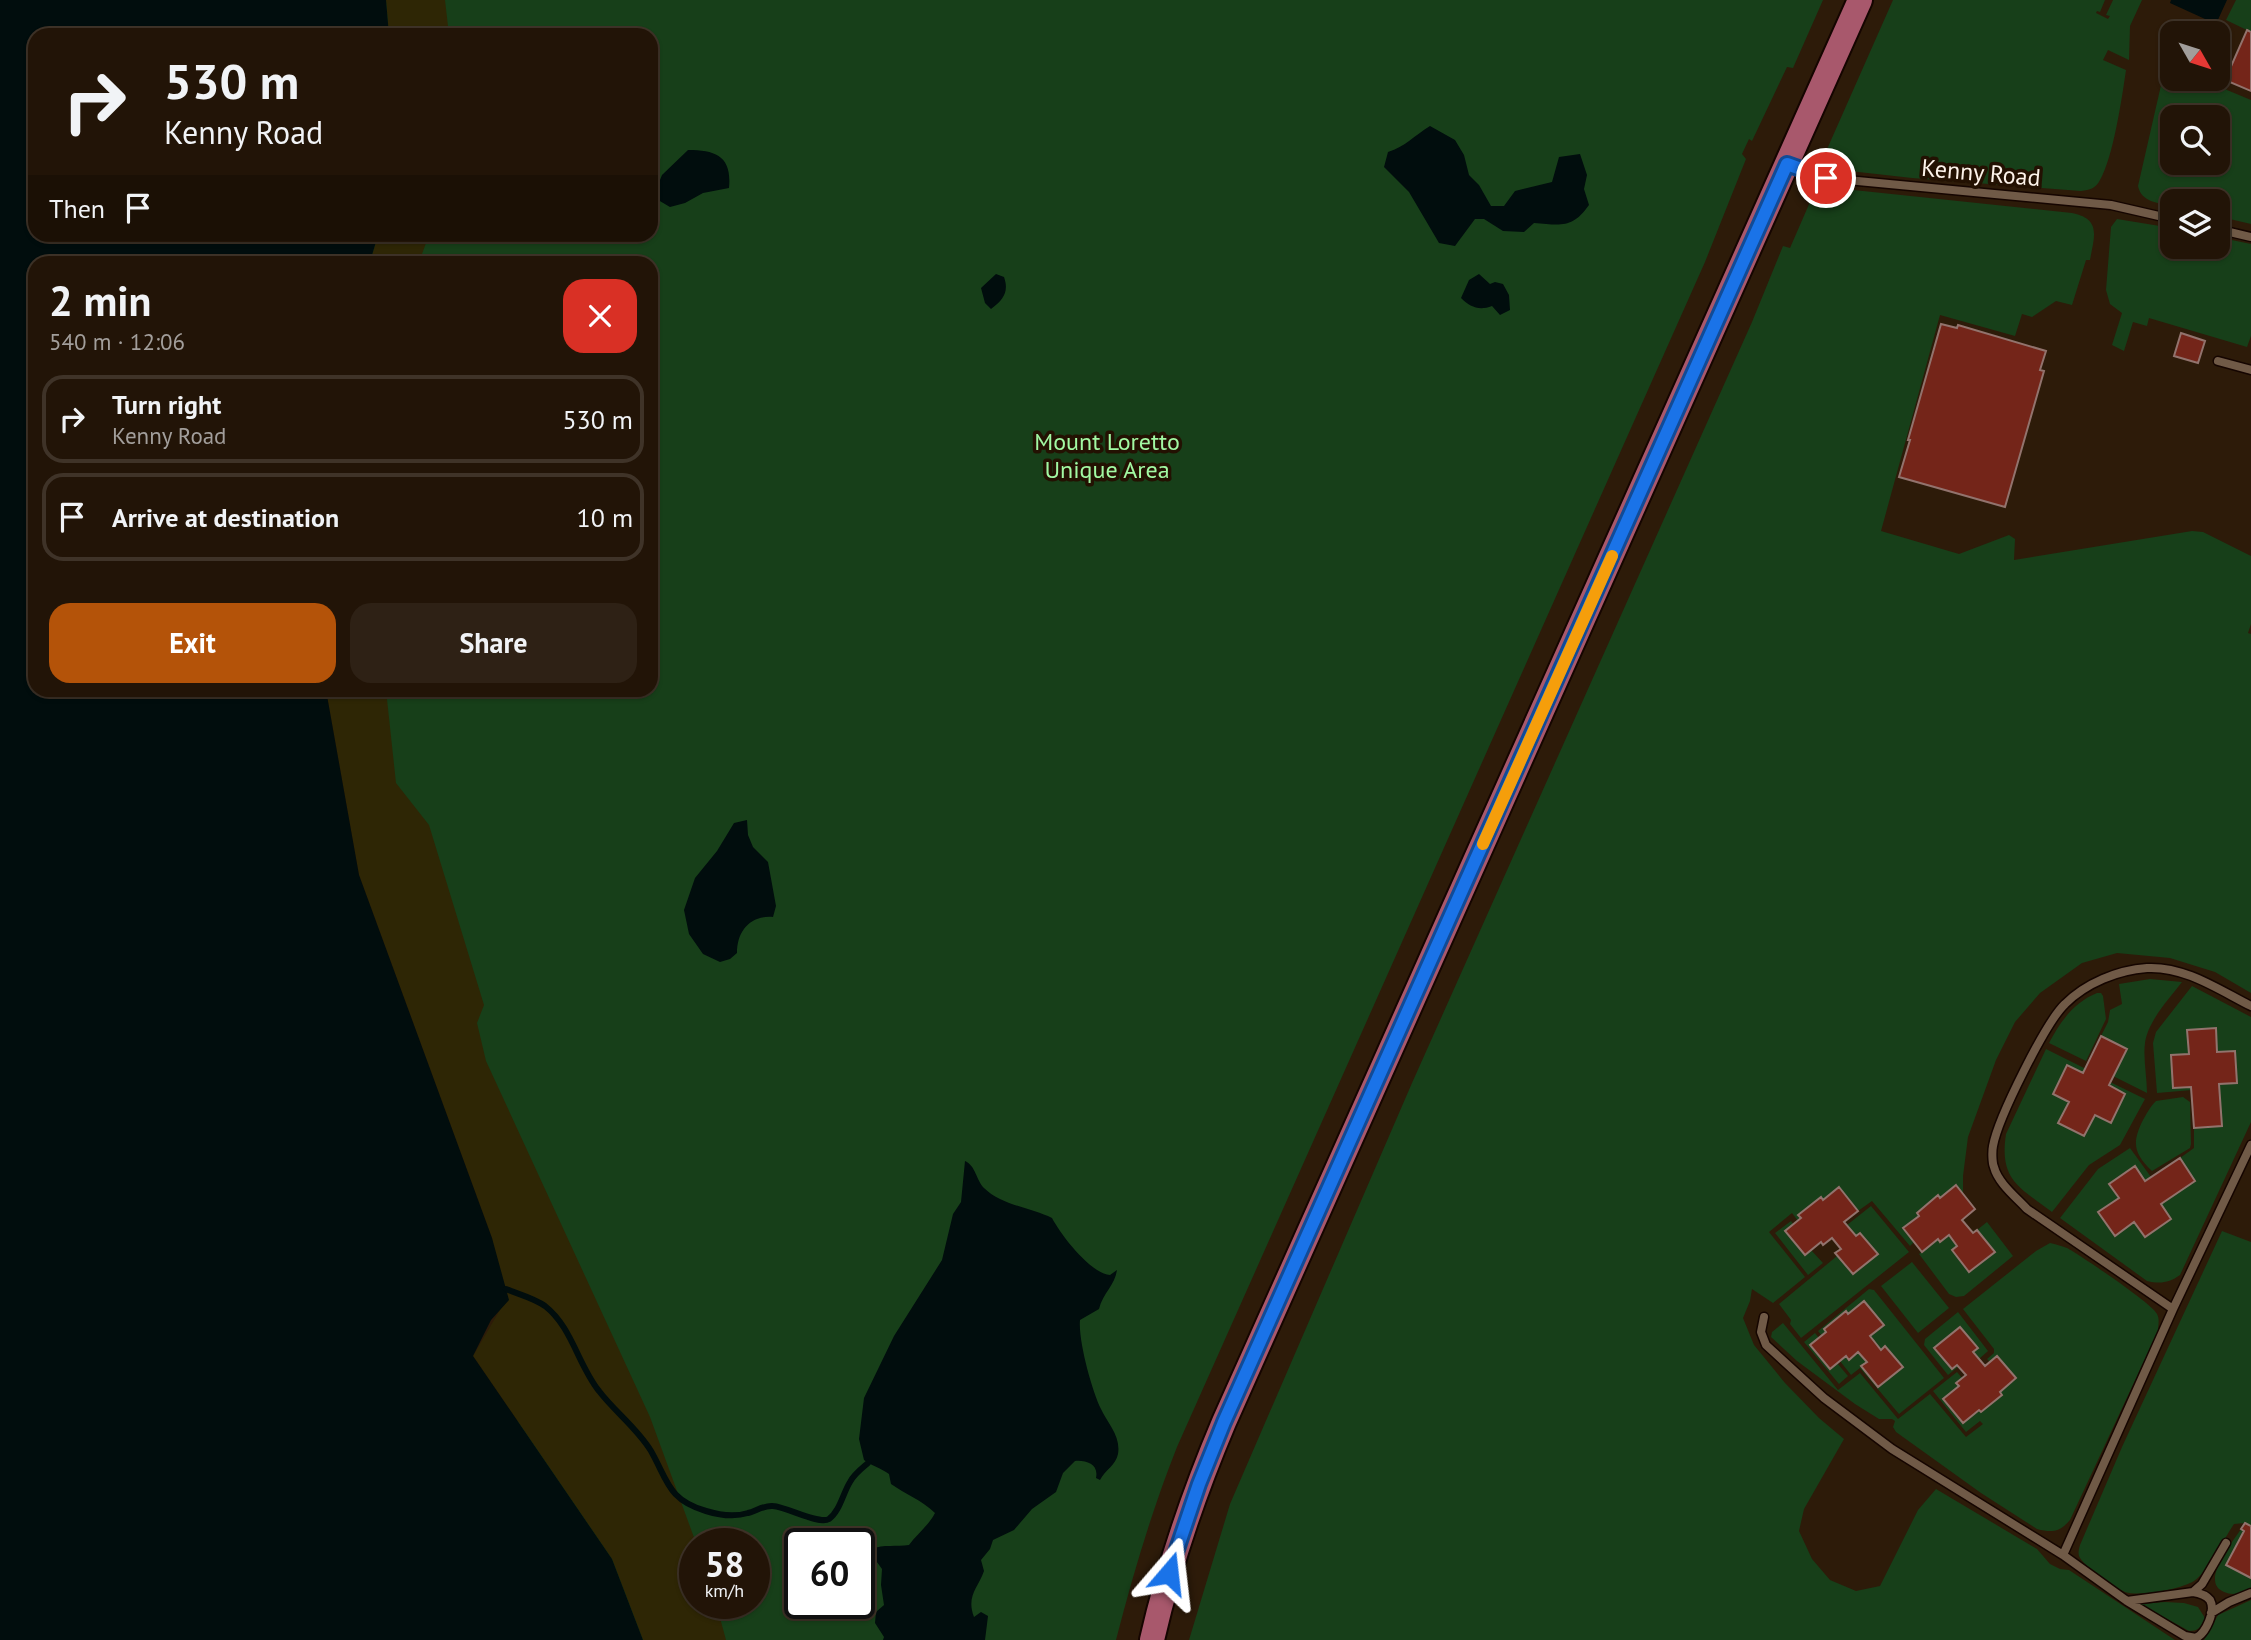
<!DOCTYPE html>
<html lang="en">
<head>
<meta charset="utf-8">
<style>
	:root { --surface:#221407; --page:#2e2115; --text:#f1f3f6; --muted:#a29e9b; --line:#3f3328; --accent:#b45309 }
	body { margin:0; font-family:"PT Sans",sans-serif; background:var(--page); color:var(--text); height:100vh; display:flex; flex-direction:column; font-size:26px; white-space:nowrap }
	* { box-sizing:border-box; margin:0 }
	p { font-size:23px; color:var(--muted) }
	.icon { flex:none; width:38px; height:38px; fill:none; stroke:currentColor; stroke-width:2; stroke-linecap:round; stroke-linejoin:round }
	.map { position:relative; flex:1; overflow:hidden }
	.sheet { position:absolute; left:28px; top:256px; width:630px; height:441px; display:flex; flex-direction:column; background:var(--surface); border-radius:21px; box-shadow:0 2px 5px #0004,0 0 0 2px var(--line) }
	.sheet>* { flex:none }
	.hud { position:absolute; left:28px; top:28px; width:630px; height:214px; border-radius:21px; box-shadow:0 2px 5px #0004,0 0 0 2px var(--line); background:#221407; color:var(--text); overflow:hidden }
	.needle { width:46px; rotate:129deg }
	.tools { position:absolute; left:2160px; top:21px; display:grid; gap:14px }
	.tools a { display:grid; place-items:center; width:70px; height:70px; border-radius:14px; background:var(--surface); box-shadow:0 2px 5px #0004,0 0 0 2px var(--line); font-size:35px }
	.speed { position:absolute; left:679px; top:1528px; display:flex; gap:14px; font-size:35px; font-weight:700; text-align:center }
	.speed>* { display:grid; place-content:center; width:91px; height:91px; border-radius:50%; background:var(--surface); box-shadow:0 2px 5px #0004,0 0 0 2px var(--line); line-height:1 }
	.speed small { font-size:18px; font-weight:400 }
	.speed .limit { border:4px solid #111; border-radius:10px; background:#fff; color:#111 }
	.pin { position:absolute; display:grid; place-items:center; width:60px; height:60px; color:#fff; margin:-30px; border:4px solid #fff; border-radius:50%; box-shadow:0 2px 7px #0007 }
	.me { position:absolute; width:77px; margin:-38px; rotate:17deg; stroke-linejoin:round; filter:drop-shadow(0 0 5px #0008) }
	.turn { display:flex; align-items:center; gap:24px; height:147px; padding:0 21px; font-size:32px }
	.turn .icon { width:91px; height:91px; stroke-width:2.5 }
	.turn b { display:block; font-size:49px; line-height:60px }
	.then { display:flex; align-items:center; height:66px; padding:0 21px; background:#0003; gap:14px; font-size:26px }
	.round { display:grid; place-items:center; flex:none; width:74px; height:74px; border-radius:21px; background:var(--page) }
	.headline { display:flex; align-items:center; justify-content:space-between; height:119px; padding:0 21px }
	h1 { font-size:42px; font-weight:600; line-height:52px }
	.primary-button { display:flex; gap:14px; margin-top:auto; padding:14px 21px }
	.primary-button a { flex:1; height:80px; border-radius:21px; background:var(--accent); color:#fff; font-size:28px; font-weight:600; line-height:80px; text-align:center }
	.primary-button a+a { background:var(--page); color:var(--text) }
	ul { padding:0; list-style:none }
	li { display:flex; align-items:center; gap:21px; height:88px; margin:0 14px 10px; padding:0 7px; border:4px solid var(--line); border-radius:21px }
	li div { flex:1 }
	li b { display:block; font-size:26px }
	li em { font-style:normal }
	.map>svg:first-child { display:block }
	.green { fill:#173f19; fill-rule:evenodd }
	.sand { fill:#2e2605 }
	.water { fill:#010d0d }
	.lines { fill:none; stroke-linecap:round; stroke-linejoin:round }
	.stream { stroke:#010d0d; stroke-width:6 }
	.building { fill:#742519; stroke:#92736d; stroke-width:2 }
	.service-casing { stroke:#150500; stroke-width:11 }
	.primary-casing { stroke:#150500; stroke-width:28 }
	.service { stroke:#705a47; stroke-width:8 }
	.primary { stroke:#a8586c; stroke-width:24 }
	.route-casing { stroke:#114b97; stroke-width:18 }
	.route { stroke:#1a73e8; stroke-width:12 }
	.slow { stroke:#f59e0b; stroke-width:12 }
	.labels { text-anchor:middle; stroke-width:7; stroke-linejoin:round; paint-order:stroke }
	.street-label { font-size:24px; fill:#fdf3ea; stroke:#231102 }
	.park-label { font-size:24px; fill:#a2f9a3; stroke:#231102 }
</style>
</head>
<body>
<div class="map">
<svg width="2251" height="1640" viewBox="0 0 2251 1640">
	<rect width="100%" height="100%" fill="#2d1b09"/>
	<path class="green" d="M0,0H1823L1793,68L1787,67L1752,141L1749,139L1742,154L1746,159L1705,262L1177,1447C1152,1510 1133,1574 1116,1640H179L6,1316L560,1430L358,690H651V262H85L0,238ZM35,35H651V234H35ZM695,1544H754V1603H695ZM800,1544H859V1603H800Z
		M1893,0H2105L2100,12L2097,11L2096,13L2108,19L2110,16L2106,15L2113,0H2142L2130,26L2129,60L2108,50L2103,60L2126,70C2122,98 2113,158 2100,180C2096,188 2090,190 2081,191L1912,178L1832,169L1826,166L1824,156Z
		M2236,0H2251V32L2226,20Z
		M2167,59L2172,60V79H2215L2227,90L2251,100V224L2217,216V201H2172V206C2158,203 2141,202 2138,186ZM2172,117H2217V163H2172Z
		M1825,187L2072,213C2102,219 2094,237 2090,260H2086L2072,305L2056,301L2032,317L2022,314L2015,336L1940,315L1881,531L1959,554L2009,535L2015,539L2014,560L2192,531L2203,532L2251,556V624L2248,633L2251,634V993L2215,972L2170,958L2117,953L2082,963L2040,993L2015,1022L1996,1060L1968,1137L1963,1176V1194L1956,1186L1940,1198L1938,1196L1917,1212L1919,1216L1903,1228L1914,1242L1910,1246L1872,1201L1858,1211L1839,1187L1823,1200L1820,1197L1799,1215L1801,1218L1798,1221L1792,1213L1769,1232L1805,1277L1773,1303L1752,1289L1750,1301L1743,1318L1754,1345L1785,1383L1819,1418L1844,1439L1804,1509L1799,1531L1812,1559L1830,1580L1856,1591L1880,1586L1918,1510L1936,1489L2037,1549L2050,1564L2060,1569L2069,1570L2175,1640H1189L1230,1504L1412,1083L1752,322L1783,246L1790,248L1810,202L1816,204L1817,200L1812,197L1814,193L1822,196Z
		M2117,219L2172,228V247H2217V237L2251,244V336L2247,347L2149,318L2147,326L2133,322L2124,351L2112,345L2122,313L2110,304L2106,290L2111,227Z
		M2150,979L2182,982C2169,999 2148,1021 2145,1043C2143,1059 2147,1077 2147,1093L2113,1076L2127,1049L2101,1036L2108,1022L2110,1010L2122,1004L2119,984Z
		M2192,986L2251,1017V1122L2180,1275C2169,1283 2160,1284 2147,1281L2060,1218L2098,1169L2130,1148L2151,1177L2145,1181L2135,1166L2109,1184L2119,1198L2099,1212L2115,1236L2134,1222L2145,1237L2171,1219L2161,1204L2195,1181L2180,1158L2194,1148V1128L2219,1084L2237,1083L2235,1051L2217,1052L2215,1028L2187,1030L2192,1090L2157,1093L2153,1043L2156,1032Z
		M2097,993H2101L2103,996L2106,1019L2086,1061L2049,1043C2060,1022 2074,1002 2097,993Z
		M2046,1049L2086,1069L2083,1073L2067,1065L2053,1094L2069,1102L2059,1123L2095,1115L2110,1122L2125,1094L2109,1085L2110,1082L2145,1099L2120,1145L2089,1165L2052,1212C2019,1187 1999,1180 2006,1134Z
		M2183,1097L2190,1102L2191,1144L2190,1148L2152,1171C2133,1153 2132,1142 2143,1120C2147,1113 2150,1107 2156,1101Z
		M1871,1206L1909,1252L1801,1338L1790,1324L1791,1320L1779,1304L1837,1256L1853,1274L1877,1254L1860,1233L1856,1236L1847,1225Z
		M1791,1221L1794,1225L1785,1232L1805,1255L1811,1250L1823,1263L1808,1275L1775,1233Z
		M1987,1222L2013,1256L1964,1296L1956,1297L1949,1294L1919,1254L1938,1239L1941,1242L1949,1235L1957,1246L1995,1252L1977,1230Z
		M2222,1231L2251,1242V1526L2245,1523L2234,1524C2223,1540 2210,1570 2194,1581C2181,1589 2140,1597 2125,1592C2115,1588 2083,1566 2079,1556C2078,1552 2079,1549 2080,1545L2122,1447Z
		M2050,1243C2056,1244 2061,1246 2067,1248C2080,1255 2153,1304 2157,1314C2160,1319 2158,1326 2158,1331L2070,1520C2060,1532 2052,1533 2037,1529L1981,1493L1896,1432L1893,1427L1895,1421L1892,1419H1879L1855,1404L1797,1361L1771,1337L1772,1332L1783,1323L1838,1390L1860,1373L1898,1419L1930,1394L1966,1437L1983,1424L1980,1421L1966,1432L1933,1391L1957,1372L1962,1378L1957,1383L1959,1386L1943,1399L1981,1412L2002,1395L2000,1392L2016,1378L1998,1356L1990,1362L1987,1359L1994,1353V1349L1963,1309L2036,1251Z
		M1912,1262L1949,1308L1918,1333L1881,1286Z
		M1869,1289L1874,1290L1944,1378L1899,1414L1860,1368L1851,1375L1840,1361L1846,1356L1858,1352L1867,1362L1861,1367L1878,1387L1903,1367L1886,1346L1881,1350L1870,1336L1864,1301L1848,1314L1845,1311L1824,1329L1826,1332L1822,1336L1818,1331Z
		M1958,1312L1988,1351L1979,1359L1973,1352L1977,1348L1960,1327L1934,1348L1952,1369L1957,1365L1958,1367L1948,1375L1924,1345L1925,1339Z
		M1815,1333L1819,1338L1830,1369L1837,1363L1848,1376L1839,1384L1804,1342Z
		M2241,1529L2244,1531L2226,1565L2251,1577V1589C2242,1593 2233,1596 2224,1592C2199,1582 2233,1542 2241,1529Z
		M2251,1600V1640H2204L2218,1615Z
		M2165,1602L2184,1603L2198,1607L2205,1618C2201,1627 2199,1631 2189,1631L2140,1604Z"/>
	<path class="sand" d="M386,0H445L449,35H389Z
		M378,235V234L429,235L419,262H370Z
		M326,690H386L396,783L429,825L484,1005L477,1023L486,1061L650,1417L696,1543L695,1603H716L726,1640H643L612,1559L473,1356L501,1308L492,1238L359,875Z"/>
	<path class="water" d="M0,0H386L389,35H35V234L378,235L370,262H35V690H326L359,875L492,1238L509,1300L491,1320L473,1356L612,1559L643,1640H0Z
		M2171,0H2227L2216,24L2170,3Z
		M1430,126L1455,140L1464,155L1469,175L1479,185L1491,206H1504L1515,191L1552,182L1559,157L1580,154L1587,175L1584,189L1589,205C1572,229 1561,225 1534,223L1524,232L1503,231L1484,219H1475L1455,246L1439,243L1409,192L1384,167L1388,152C1405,147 1415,135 1430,126Z
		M688,150C717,150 732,157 729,188L703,193L685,203L670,207L653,197L662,175Z
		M996,274L1004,277C1009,291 1004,300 991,309L985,303L981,288Z
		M1479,274L1490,284L1495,282L1503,284L1509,295L1510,310L1500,315L1492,306C1479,311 1470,307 1461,298L1469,280Z
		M747,820L748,835L753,847L768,862L776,906L773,917C750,915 737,931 737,953L730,959L720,962L703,954L689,934L684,910L695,878L717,851L734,823Z
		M965,1161C976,1166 976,1180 984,1188C1001,1205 1032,1208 1052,1218C1061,1235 1090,1273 1110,1275L1117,1270C1115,1285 1103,1293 1099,1309L1080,1320C1078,1340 1092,1391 1101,1409C1108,1424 1121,1436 1118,1454C1116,1465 1105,1470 1100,1480L1096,1478C1099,1464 1086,1460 1075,1461L1063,1473L1056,1492L1032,1509L1014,1530L993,1540L990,1549L981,1560L984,1571C978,1588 966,1596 974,1617L981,1612L988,1616L985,1640H883L884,1637L875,1623L876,1612L884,1605L881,1585L882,1569L874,1558L872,1549C883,1544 897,1547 909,1545C917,1534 929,1525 935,1513C922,1500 905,1494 891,1484L889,1474C881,1468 872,1466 864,1460L859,1439L864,1398L894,1336L942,1260L953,1214L961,1202Z"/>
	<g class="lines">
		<path class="stream" d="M506,1289C518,1294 534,1298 545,1306C572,1327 578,1365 599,1391C615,1412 637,1428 651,1451C668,1481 668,1500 706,1511C719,1515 735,1517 748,1513C756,1511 764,1505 773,1506C787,1507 819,1525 829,1519C840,1511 843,1493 850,1482C854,1474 861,1469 868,1463"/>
	</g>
	<path class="building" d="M2247,30L2251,32V91L2225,80Z
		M1941,324L1957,328L1958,325L2046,351L2040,370L2044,371L2005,507L1899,477L1910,440H1908Z
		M2181,333L2205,341L2198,363L2174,356Z
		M2216,1028L2217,1052L2235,1051L2237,1083L2219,1084L2222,1126L2194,1128L2191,1087L2173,1088L2171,1055L2189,1054L2187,1030Z
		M2101,1036L2127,1049L2109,1085L2125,1094L2111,1123L2095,1115L2084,1136L2058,1123L2069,1102L2053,1094L2067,1065L2083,1073Z
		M2180,1158L2195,1181L2161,1204L2171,1219L2145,1237L2134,1222L2115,1236L2098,1212L2119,1198L2109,1184L2135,1166L2145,1181Z
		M1956,1185L1975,1209L1962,1220L1973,1233L1977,1230L1995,1252L1969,1272L1952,1250L1957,1246L1949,1235L1940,1242L1938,1239L1922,1252L1903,1228L1919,1216L1917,1213L1938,1195L1940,1198Z
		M1839,1187L1858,1211L1844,1222L1856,1236L1860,1233L1878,1254L1853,1274L1835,1253L1841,1249L1832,1238L1823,1245L1821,1242L1805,1255L1785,1231L1801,1218L1798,1215L1821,1197L1823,1200Z
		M1864,1301L1884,1325L1870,1336L1881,1350L1885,1346L1903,1367L1878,1387L1861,1366L1867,1362L1858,1352L1849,1360L1846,1356L1830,1369L1810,1345L1826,1332L1824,1329L1846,1311L1848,1314Z
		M1960,1327L1978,1348L1973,1352L1985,1366L1997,1356L2016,1378L2000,1392L2002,1395L1981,1412L1979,1410L1963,1423L1943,1399L1959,1386L1956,1383L1966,1375L1957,1365L1952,1369L1934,1348Z
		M2245,1523L2251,1526V1578L2226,1565L2244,1531L2241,1529Z"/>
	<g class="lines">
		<defs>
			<path id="service" d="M1789,165L1826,178L2111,205L2172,219
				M2217,229L2251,237
				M2218,361L2251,370
				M2173,1309L2027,1209C2016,1197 1998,1183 1994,1167C1992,1162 1992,1151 1993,1146C1998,1118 2046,1022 2065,1004C2086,983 2118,970 2147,968C2185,966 2219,990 2251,1006
				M1764,1317L1761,1332L1766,1345L1824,1398L1892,1449L2063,1555L2127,1601L2185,1636L2196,1638C2206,1633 2216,1611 2210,1600C2206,1595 2199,1593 2193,1592
				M2063,1555L2173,1309L2251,1145
				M2127,1601L2193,1592L2202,1584L2226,1543
				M2211,1613L2229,1602L2251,1593"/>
			<path id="primary" d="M1152,1640C1169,1565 1194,1493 1224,1422L1860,0"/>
		</defs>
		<use href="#service" class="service-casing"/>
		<use href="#primary" class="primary-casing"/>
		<use href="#service" class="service"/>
		<use href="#primary" class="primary"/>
	</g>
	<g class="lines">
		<defs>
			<path id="route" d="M1169,1573L1199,1484L1224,1422L1787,164L1826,178"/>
		</defs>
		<use href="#route" class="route-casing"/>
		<use href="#route" class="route"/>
		<path class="slow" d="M1483,844L1612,556"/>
	</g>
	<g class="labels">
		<g class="street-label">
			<text transform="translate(1981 173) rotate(5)" y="8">Kenny Road</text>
		</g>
		<g class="park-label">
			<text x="1107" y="450">Mount Loretto<tspan x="1107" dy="28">Unique Area</tspan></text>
		</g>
	</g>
</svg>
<div class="tools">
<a><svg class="needle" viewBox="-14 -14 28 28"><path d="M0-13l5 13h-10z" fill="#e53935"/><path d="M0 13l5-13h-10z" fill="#a29e9b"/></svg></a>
<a><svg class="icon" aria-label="search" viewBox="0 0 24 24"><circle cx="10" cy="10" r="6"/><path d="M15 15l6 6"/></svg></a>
<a><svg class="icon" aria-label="layers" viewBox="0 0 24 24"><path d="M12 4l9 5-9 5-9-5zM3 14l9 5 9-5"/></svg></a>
</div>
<div class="speed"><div>58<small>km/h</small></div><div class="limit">60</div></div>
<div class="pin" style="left:1826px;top:178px;background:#d93025"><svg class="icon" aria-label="arrive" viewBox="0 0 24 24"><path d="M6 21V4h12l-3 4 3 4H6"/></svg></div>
<svg class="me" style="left:1169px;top:1573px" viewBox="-20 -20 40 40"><path d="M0-17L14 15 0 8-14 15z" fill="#1a73e8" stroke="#fff" stroke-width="4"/></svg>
<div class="hud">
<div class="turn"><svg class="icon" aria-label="right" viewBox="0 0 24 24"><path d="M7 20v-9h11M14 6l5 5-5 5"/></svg><div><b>530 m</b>Kenny Road</div></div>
<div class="then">Then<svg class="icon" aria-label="arrive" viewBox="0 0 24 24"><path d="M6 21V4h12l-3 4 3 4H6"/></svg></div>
</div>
<section class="sheet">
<div class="headline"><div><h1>2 min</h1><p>540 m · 12:06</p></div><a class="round" style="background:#d93025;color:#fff"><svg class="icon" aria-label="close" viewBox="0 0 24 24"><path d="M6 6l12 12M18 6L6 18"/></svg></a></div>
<ul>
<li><svg class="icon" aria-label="right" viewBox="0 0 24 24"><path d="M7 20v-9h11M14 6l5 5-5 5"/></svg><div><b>Turn right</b><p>Kenny Road</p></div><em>530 m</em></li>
<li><svg class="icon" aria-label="arrive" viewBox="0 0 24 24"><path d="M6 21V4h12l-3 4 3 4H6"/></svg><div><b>Arrive at destination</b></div><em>10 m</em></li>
</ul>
<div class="primary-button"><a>Exit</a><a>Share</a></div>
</section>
</div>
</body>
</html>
